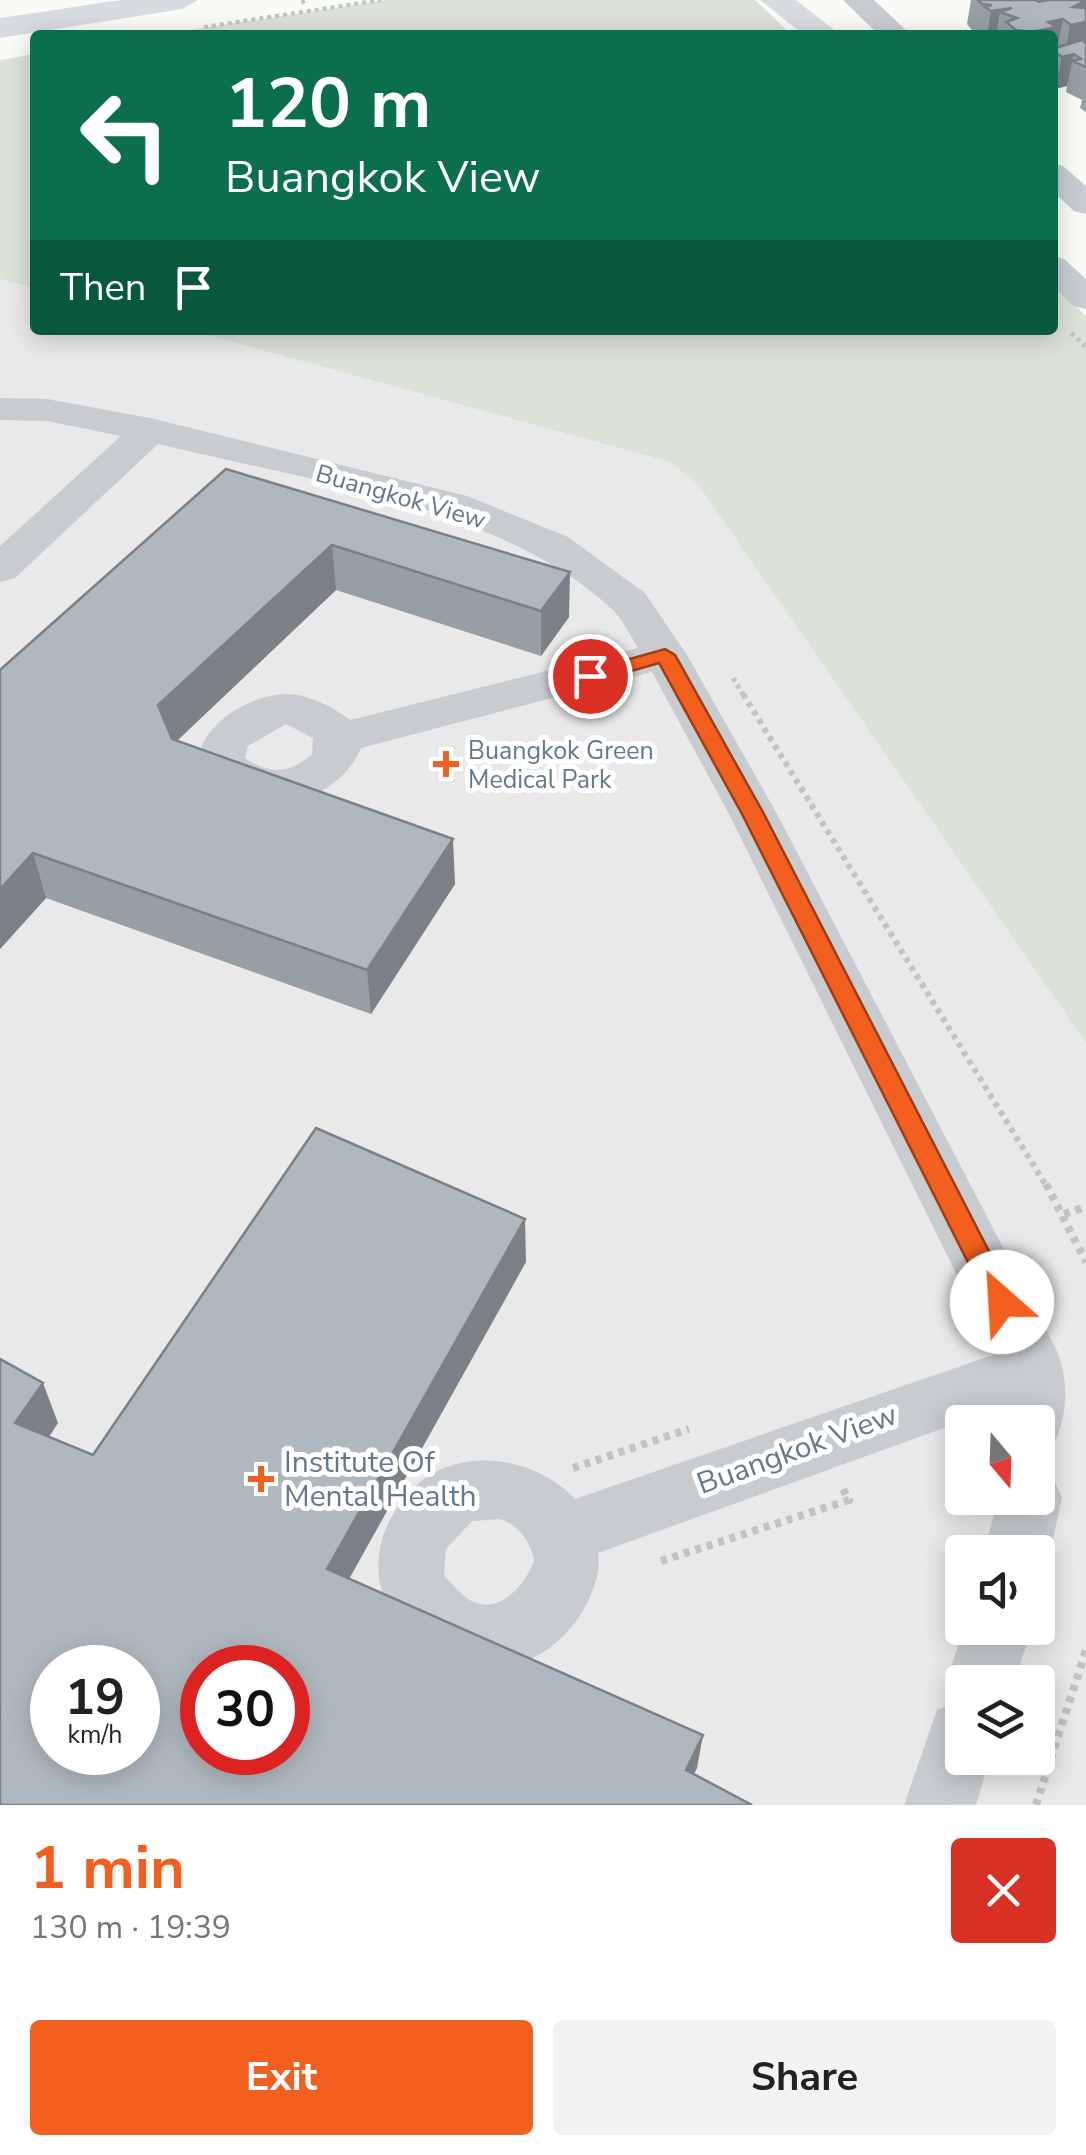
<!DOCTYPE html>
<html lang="en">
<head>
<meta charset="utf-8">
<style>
	:root { --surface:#fff; --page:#f2f2f2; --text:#222; --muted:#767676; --accent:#f25f1f }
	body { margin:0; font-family:"Nunito Sans",sans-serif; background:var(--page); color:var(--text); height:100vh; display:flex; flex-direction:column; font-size:38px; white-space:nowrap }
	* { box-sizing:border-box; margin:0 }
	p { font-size:32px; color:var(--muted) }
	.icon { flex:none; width:55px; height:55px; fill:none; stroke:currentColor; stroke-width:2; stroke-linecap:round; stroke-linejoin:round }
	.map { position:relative; height:1805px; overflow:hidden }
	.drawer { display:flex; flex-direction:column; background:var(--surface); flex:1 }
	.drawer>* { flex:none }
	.hud { position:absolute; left:30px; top:30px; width:1028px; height:305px; border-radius:10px; box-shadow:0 5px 25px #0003; background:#0b6e4f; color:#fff; overflow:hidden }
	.needle { width:65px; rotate:161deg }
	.controls { position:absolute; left:945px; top:1405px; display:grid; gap:20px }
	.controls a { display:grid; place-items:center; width:110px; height:110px; border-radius:10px; background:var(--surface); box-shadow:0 5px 25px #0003; font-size:50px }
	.speed { position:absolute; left:30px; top:1645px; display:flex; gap:20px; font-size:50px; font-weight:700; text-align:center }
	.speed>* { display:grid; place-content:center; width:130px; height:130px; border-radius:50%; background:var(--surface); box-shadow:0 5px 25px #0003; line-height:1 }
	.speed small { font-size:25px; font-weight:400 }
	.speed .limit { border:15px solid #d22; background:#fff; color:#111 }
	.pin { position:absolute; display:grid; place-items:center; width:85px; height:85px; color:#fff; margin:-42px; border:5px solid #fff; border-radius:50%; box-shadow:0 2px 10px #0007 }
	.me { position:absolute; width:110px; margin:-55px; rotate:334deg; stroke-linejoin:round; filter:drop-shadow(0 0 8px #0008) }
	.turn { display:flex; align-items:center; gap:35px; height:210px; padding:0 30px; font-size:45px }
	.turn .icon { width:130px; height:130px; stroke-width:2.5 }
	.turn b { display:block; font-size:70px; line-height:85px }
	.then { display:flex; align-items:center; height:95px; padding:0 30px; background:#0003; gap:20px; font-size:38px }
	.round { display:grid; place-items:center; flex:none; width:105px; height:105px; border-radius:10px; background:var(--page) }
	.head { display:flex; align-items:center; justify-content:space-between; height:170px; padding:0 30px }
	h1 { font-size:60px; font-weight:700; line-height:75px; color:var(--accent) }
	.primary-button { display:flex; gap:20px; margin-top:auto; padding:20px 30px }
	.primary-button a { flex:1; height:115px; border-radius:10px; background:var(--accent); color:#fff; font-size:40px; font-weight:700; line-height:115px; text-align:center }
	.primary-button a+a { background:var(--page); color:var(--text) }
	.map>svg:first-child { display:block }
	.built { fill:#e8e9e8; fill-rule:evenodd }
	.green { fill:#dbe2d8 }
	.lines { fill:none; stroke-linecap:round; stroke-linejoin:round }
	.path-far3 { stroke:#c1c4c6; stroke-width:4; stroke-dasharray:4 4; stroke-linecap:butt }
	.path-far2 { stroke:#c1c4c6; stroke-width:5; stroke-dasharray:4 4; stroke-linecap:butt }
	.path-far1 { stroke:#c1c4c6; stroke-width:6; stroke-dasharray:5 5; stroke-linecap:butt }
	.path { stroke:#c1c4c6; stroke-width:8; stroke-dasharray:6 6; stroke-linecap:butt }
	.minor { fill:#c8cbd0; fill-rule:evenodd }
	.major { fill:#d6dce0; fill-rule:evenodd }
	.wall { fill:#979ea4 }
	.shaded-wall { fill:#7b8186 }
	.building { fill:#b0b8bf; stroke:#7b8186; stroke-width:2.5; fill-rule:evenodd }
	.route { fill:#f25f1f; stroke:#9d3e14; stroke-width:2.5 }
	.poi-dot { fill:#f25f1f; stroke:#fff; stroke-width:4 }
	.labels { text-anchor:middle; stroke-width:10; stroke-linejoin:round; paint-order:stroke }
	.street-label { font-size:25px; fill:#66788b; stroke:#fff }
	.poi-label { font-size:25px; fill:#66788b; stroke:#fff; text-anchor:start }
	.near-street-label { font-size:30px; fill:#66788b; stroke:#fff }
	.near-poi-label { font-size:30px; fill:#66788b; stroke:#fff; text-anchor:start }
</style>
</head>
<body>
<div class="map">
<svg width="1086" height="1805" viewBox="0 0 1086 1805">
	<rect width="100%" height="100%" fill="#fafaf7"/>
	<path class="built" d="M0,279L35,288V330H188L670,462L699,486L1086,1043V1805H0ZM962,1422H1038V1498H962ZM962,1552H1038V1628H962ZM52,1668H138V1752H52ZM202,1668H288V1752H202ZM962,1682H1038V1758H962Z"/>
	<path class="green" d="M387,0H755L792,35H156Z
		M35,54V288L0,279V60Z
		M1053,285L1086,316V1043L699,486L670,462L188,330H1052Z"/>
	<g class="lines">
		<path class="path-far3" d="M302,0L305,5
			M204,27L381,0"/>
		<path class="path-far2" d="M1071,333L1086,347
			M733,678L744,696"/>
		<path class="path-far1" d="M743,694L1047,1187"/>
		<path class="path" d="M1046,1184L1086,1262
			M1064,1214L1086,1207
			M573,1468L689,1429
			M661,1561L849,1500L842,1487
			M1036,1805L1086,1650"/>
		<path class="minor" d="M843,0H874L911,35H879Z
			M1052,163L1063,166L1086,186V214L1074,211L1052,191Z
			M1052,256L1064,259L1086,279V309L1073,306L1052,285Z
			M0,398L47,399L150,418L467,496L568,537L645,593L687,655L777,814L1056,1349C1069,1378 1068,1413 1055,1442L1038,1449V1422H1002V1407L598,1553C602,1572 590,1601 579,1617C492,1742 309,1614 406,1496C449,1444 532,1453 575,1499L996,1354L729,814L652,672L361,748C333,814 231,825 198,757C206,722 249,696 284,694C306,693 334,707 350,720L638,648C630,635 623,620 613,610C502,506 301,479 158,444L15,578L0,582V546L121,436L47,421L0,420ZM286,724L313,738L312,754C290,774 269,775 245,758L248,746ZM500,1519C519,1526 530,1540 534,1560C527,1585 496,1618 468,1599C459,1593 452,1583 444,1576L446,1549L472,1521Z
			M1038,1471L1053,1477L1062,1498L1050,1552L1038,1575V1552H984L998,1498H1038Z
			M964,1628H1032L1014,1682H962V1758H990L976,1805H904L937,1710L954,1703L946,1682Z"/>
		<path class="major" d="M121,0H198L182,9L0,38V18Z
			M760,0H796L839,34L804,35Z"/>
	</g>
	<path class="wall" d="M971,0H1086V112L1080,108L1082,100L1066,92L1067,86L1055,89L1052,87V35H976L967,24Z
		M226,469L569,617L541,656L336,590L177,741L455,884L371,1014L46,898L0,949V670Z"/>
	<path class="shaded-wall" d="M1086,1V52L1074,54L1067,86L1055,89L1062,57L1065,56L1073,7Z
		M1012,8L1000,12L996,35H987L991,11Z
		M1063,19L1057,50H1052V35H1031L1032,32L1048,22Z
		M332,545L336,590L167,750L158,705Z
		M570,572L569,617L541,656V611Z
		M453,839L455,884L371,1014L367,970Z
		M33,853L46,898L0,949V889Z
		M525,1219L526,1262L334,1606L327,1569Z
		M43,1383L58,1423L32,1463L15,1423Z
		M703,1735L697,1768L681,1802L686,1770Z"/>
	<path class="building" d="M978,0H1036L1039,2L1048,0H1086L1073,7L1086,8V22L1071,25L1063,19L1048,22L1056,27L1032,32L1016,30L1006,22L1017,18L1000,12L1012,8L991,11L985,7L992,5L982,4Z
		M1082,40L1086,43V67L1072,61L1081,59L1074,54L1062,57L1052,50V49Z
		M226,469L570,572L541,611L332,545L158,705L172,739L453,839L367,970L33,853L0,889V670Z
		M316,1128L525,1219L327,1569L703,1735L686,1770L752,1805H0V1359L43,1383L15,1423L93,1455ZM52,1668H138V1752H52ZM202,1668H288V1752H202Z"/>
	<path class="route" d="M665,649L675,655L764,814L1011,1294L1015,1302L1011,1310H992L742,814L659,663L590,683L580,676L583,672Z"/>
	<g class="poi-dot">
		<path d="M441 749h10v10h10v10h-10v10h-10v-10h-10v-10h10z"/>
		<path d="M256 1464h10v10h10v10h-10v10h-10v-10h-10v-10h10z"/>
	</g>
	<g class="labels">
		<g class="street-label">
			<text transform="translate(401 496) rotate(16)" y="9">Buangkok View</text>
		</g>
		<g class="poi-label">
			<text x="468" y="759">Buangkok Green<tspan x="468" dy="29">Medical Park</tspan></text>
		</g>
		<g class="near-street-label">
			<text transform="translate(797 1449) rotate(-20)" y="10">Buangkok View</text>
		</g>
		<g class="near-poi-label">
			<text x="284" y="1472">Institute Of<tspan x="284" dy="34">Mental Health</tspan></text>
		</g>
	</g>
</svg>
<div class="controls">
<a><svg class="needle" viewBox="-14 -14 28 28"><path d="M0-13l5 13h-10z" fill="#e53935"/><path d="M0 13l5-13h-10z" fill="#767676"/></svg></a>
<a><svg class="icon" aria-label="sound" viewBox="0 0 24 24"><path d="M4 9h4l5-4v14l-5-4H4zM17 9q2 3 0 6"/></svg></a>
<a><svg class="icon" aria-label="layers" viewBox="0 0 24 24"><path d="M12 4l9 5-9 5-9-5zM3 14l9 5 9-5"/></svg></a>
</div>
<div class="speed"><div>19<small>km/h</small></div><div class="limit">30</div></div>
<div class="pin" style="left:590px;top:676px;background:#d93025"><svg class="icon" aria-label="arrive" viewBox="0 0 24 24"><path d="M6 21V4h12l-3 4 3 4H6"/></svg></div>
<svg class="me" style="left:1002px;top:1302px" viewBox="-20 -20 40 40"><circle r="19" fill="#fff"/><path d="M0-13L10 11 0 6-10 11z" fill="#f25f1f"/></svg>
<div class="hud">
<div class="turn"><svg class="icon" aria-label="left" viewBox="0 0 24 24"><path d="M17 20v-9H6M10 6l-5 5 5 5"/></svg><div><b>120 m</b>Buangkok View</div></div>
<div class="then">Then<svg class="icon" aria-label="arrive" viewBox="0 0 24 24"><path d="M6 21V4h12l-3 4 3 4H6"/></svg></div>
</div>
</div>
<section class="drawer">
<div class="head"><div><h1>1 min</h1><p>130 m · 19:39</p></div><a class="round" style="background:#d93025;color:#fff"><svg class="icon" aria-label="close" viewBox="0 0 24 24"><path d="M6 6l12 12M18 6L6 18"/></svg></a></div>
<div class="primary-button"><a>Exit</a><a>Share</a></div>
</section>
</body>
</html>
